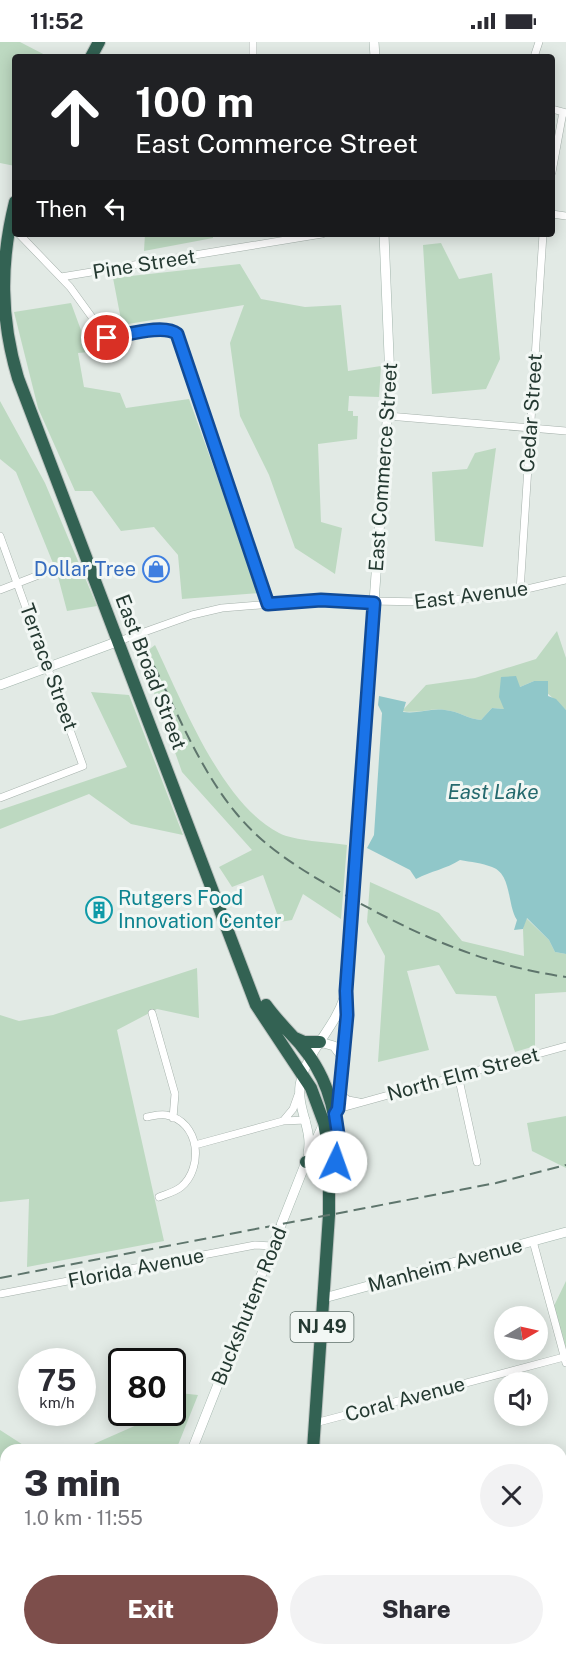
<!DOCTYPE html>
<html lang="en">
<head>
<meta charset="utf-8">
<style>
	:root { --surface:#fff; --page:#f2f2f3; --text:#2b2b33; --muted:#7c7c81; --accent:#7d4e4b }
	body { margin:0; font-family:"Public Sans",sans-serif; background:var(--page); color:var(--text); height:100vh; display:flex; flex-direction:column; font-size:22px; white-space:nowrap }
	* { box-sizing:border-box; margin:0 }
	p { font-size:20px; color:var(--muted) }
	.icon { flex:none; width:33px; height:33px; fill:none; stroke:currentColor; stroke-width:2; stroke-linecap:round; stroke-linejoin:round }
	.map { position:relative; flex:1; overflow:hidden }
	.panel { position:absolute; left:0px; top:1402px; width:567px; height:212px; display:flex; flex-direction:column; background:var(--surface); border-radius:18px 18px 0 0; box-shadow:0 3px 15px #0003 }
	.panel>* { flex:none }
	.hud { position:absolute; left:12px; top:12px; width:543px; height:183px; border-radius:6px; box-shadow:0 3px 15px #0003; background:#202124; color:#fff; overflow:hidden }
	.needle { width:39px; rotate:81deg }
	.buttons { position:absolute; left:494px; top:1264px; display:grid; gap:12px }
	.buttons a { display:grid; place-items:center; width:54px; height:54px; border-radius:50%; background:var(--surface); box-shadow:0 3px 15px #0003; font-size:30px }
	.speed { position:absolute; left:18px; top:1306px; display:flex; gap:12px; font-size:30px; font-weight:700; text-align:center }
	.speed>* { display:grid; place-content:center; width:78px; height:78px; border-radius:50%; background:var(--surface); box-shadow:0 3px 15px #0003; line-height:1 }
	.speed small { font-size:15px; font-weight:400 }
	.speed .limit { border:3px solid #111; border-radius:9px; background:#fff; color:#111 }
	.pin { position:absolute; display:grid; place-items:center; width:51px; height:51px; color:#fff; margin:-26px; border:3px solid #fff; border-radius:50%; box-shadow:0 2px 6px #0007 }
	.me { position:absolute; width:66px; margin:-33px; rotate:3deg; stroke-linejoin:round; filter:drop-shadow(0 0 4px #0008) }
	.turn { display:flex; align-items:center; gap:21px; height:126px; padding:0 24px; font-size:27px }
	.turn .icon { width:78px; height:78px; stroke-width:2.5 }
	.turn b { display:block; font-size:42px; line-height:51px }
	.then { display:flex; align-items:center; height:57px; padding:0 24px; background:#0003; gap:12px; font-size:22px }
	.round { display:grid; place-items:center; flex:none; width:63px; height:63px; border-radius:32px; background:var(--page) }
	.headline { display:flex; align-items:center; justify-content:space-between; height:102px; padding:0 24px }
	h1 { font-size:36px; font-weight:800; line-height:45px }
	.button { display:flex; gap:12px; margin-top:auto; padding:12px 24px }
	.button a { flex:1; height:69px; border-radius:36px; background:var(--accent); color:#fff; font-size:24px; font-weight:800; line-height:69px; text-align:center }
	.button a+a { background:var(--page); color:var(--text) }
	.status { display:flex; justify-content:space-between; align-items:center; height:42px; padding:0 30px; background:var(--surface); direction:ltr }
	.status svg { height:16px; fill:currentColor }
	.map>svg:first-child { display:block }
	.green { fill:#bdd9c1 }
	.water { fill:#90c7c9 }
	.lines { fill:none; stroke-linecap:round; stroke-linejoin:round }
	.street-casing { stroke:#a5b1ab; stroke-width:8 }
	.secondary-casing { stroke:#a2b5ac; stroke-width:10 }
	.highway-casing { stroke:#bdc4c1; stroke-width:14 }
	.street { stroke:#fff; stroke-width:7 }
	.secondary { stroke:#fff; stroke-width:9 }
	.highway { stroke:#336253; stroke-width:12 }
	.rail { stroke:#5e756c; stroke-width:2; stroke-dasharray:12 6; stroke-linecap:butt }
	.route-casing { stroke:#114b97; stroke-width:15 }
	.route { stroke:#1a73e8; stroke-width:10 }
	.labels { text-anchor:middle; stroke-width:6; stroke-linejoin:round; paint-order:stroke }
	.shield { fill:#f2f7f4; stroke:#62726c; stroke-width:1.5 }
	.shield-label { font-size:18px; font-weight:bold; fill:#243931 }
	.street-label { font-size:20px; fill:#243931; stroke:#f2f7f4 }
	.shop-label { font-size:20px; fill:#366cbe; stroke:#f2f7f4; text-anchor:end }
	.culture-label { font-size:20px; fill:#0d838f; stroke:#f2f7f4; text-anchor:start }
	.water-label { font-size:21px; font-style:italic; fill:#256a6e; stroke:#f2f7f4 }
</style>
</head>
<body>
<div class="status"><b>11:52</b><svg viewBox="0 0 49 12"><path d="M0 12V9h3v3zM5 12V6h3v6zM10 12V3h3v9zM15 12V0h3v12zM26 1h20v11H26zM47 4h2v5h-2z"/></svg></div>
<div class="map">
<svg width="566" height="1613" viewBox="0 0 566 1613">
	<rect width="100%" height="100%" fill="#e2eae5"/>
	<path class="green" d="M0,0H20L49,15H15V124L0,121Z
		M145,192H213V196L144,209Z
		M441,201L459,237L492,231L500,317L486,347L432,352L423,203Z
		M240,222L261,257L305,265L341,263L348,329L381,324L379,355L349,354L348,369H353V374H358L357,397L318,402L321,480L342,486L335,532L295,506L269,433L240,374L230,301L244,263L122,283L113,236Z
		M71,261L89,310L78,311L84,345L120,351L126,366L189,357L259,551L182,557L178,513L154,485L121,489L92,449H75L38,366L14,270Z
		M0,359L45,441L97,564L67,569L57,531L16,430L0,417Z
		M496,406L483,505L435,499L432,430L467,427L475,411Z
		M557,589L566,616V668L534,639L520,645L504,667L492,666L481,678C468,677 458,669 445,668C430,666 417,672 402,669L426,643L475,636L536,617Z
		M155,603C183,661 221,761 279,791C294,799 329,800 347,803L341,877L303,852L292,878L280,880L263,833L232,845L219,825L252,808L182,730L141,614Z
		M91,650L129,653L183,793L131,782L89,752L0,787V768L127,725Z
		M370,840L439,871L462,899L524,914L523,887L526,876L549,898L555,910L566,912V950L535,952V1004L515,1010L496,954L456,952L439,923L407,929L429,1008L378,1020L385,914L367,880Z
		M197,926L199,976L157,967L117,988L164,1199L27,1225L29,1157L0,1160V973L19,979L53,973Z
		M566,1074V1126L532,1109L527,1081Z
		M566,1239V1319L552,1268Z
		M179,1351L198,1353L178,1403L155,1408H80L164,1371H172L173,1359Z
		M0,1388L31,1408H6V1449L0,1450Z
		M566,1584V1613L558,1612L557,1608H561V1585Z"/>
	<path class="water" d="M516,634L520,645L534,639H548V654L556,657L566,668V912L555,910L549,898L527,876L523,887L514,888L517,878C507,863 512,832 492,825C482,821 471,820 460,818C446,827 431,829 416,837L410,828L367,806L374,793L382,671L378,663L379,654L406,660L403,670C418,672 430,666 445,668C458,669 468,677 481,678L492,666L504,667L499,655L501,635Z"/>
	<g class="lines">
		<defs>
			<path id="street" d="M253,0V15
				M534,15L539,0
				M552,67L566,71
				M552,130L563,70
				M552,172L566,174
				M19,192L70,245L107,296L162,287L177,292L269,562
				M61,235L322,192
				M388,374L566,389
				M0,494L83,724L0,756
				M0,548L49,529
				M520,549L543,192
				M119,599L192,573L222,566L321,558L423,560L497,554L566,538
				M152,971L175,1052L173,1076
				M458,1033L477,1120
				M340,1052L348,1058L359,1060
				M338,1067L566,1004
				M147,1075C153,1074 159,1072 166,1073C200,1079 204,1126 181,1145C175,1150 166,1152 159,1155
				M283,1079L293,1067L298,1053
				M195,1103L283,1079L306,1078
				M533,1199L566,1321
				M0,1252L255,1203L272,1204
				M315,1381L564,1315
				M561,1436L566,1434
				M561,1534L566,1532"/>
			<path id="secondary" d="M374,0L375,15
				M0,643L119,599
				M320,1000L334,1004L343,1016
				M308,1111C313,1087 297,1068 300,1043C306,1009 334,988 344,956
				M324,1256L566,1190
				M192,1408L306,1120L324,1081L338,1067L347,973L346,949L390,338L384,192
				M112,1613L114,1608"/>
			<path id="highway" d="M91,15L99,0
				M15,160C0,220 0,276 18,336L256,963L311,1046L324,1081L329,1109V1173L313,1408
				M266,963C276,977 288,989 300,1002C330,1037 340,1080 335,1124
				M295,996L304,1000H320
				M306,1120L321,1117L329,1125
				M298,1613L299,1608"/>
		</defs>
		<use href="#street" class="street-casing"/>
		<use href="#secondary" class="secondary-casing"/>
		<use href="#highway" class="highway-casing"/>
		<use href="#street" class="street"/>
		<use href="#secondary" class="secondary"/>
		<use href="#highway" class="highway"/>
		<path class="rail" d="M146,608C174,662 197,724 236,771C263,804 297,825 333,846C407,889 481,923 566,935
			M0,1236L496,1141L566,1123"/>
	</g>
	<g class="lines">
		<defs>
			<path id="route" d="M107,296C124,294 164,281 177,292L268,562L321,558L374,561L346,949L347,973L343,1016L338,1067L335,1072L338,1092L336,1120"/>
		</defs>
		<use href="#route" class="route-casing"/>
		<use href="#route" class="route"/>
	</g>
	<defs>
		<symbol id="shop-ring" viewBox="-11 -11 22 22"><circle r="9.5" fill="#f2f7f4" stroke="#3f7fe0" stroke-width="1.5"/><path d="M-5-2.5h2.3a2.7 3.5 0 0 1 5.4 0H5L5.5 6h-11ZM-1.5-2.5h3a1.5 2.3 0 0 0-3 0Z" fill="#3f7fe0"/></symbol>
		<symbol id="building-ring" viewBox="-11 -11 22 22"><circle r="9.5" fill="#f2f7f4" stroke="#0f9aa8" stroke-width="1.5"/><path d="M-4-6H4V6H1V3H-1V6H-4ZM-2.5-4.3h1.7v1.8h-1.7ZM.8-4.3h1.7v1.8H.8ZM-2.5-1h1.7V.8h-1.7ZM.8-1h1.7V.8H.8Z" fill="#0f9aa8"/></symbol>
	</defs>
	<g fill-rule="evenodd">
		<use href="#shop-ring" x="141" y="512" width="30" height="30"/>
		<use href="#building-ring" x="84" y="853" width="30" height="30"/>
	</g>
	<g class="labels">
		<rect class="shield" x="290.5" y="1270" width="63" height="30" rx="4.5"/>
		<g class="shield-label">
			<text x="322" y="1291">NJ 49</text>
		</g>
		<g class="street-label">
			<text transform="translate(144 222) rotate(-9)" y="7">Pine Street</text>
			<text transform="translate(531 371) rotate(-86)" y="7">Cedar Street</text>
			<text transform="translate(383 425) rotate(-86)" y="7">East Commerce Street</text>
			<text transform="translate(471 553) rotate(-7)" y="7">East Avenue</text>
			<text transform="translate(49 625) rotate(70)" y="7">Terrace Street</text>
			<text transform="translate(151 630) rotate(69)" y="7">East Broad Street</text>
			<text transform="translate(463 1032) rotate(-15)" y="7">North Elm Street</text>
			<text transform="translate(445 1223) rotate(-15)" y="7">Manheim Avenue</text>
			<text transform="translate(136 1226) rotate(-11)" y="7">Florida Avenue</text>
			<text transform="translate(249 1264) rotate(-68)" y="7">Buckshutem Road</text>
			<text transform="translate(405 1357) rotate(-15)" y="7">Coral Avenue</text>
		</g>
		<g class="shop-label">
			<text x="136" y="534">Dollar Tree</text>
		</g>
		<g class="culture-label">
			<text x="118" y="863">Rutgers Food<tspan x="118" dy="23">Innovation Center</tspan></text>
		</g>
		<g class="water-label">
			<text x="493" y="757">East Lake</text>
		</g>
	</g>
</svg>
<div class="buttons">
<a><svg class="needle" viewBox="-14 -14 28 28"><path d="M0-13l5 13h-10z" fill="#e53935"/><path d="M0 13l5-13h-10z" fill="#7c7c81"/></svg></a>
<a><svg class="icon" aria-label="sound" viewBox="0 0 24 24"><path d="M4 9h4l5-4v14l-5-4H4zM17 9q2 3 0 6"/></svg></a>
</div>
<div class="speed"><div>75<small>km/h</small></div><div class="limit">80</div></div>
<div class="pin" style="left:107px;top:296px;background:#d93025"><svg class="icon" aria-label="arrive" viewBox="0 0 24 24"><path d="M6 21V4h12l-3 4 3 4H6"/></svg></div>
<svg class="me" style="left:336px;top:1120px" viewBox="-20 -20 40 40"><circle r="19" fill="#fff"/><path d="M0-13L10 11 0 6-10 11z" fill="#1a73e8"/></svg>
<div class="hud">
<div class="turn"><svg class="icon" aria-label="ahead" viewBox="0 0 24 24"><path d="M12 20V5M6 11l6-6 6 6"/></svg><div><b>100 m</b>East Commerce Street</div></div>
<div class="then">Then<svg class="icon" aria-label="left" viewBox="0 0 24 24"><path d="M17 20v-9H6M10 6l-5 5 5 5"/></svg></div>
</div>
<section class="panel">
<div class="headline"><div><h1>3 min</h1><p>1.0 km · 11:55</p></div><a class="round"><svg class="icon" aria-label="close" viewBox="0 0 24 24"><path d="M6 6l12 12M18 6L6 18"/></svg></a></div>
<div class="button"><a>Exit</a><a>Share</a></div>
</section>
</div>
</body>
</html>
